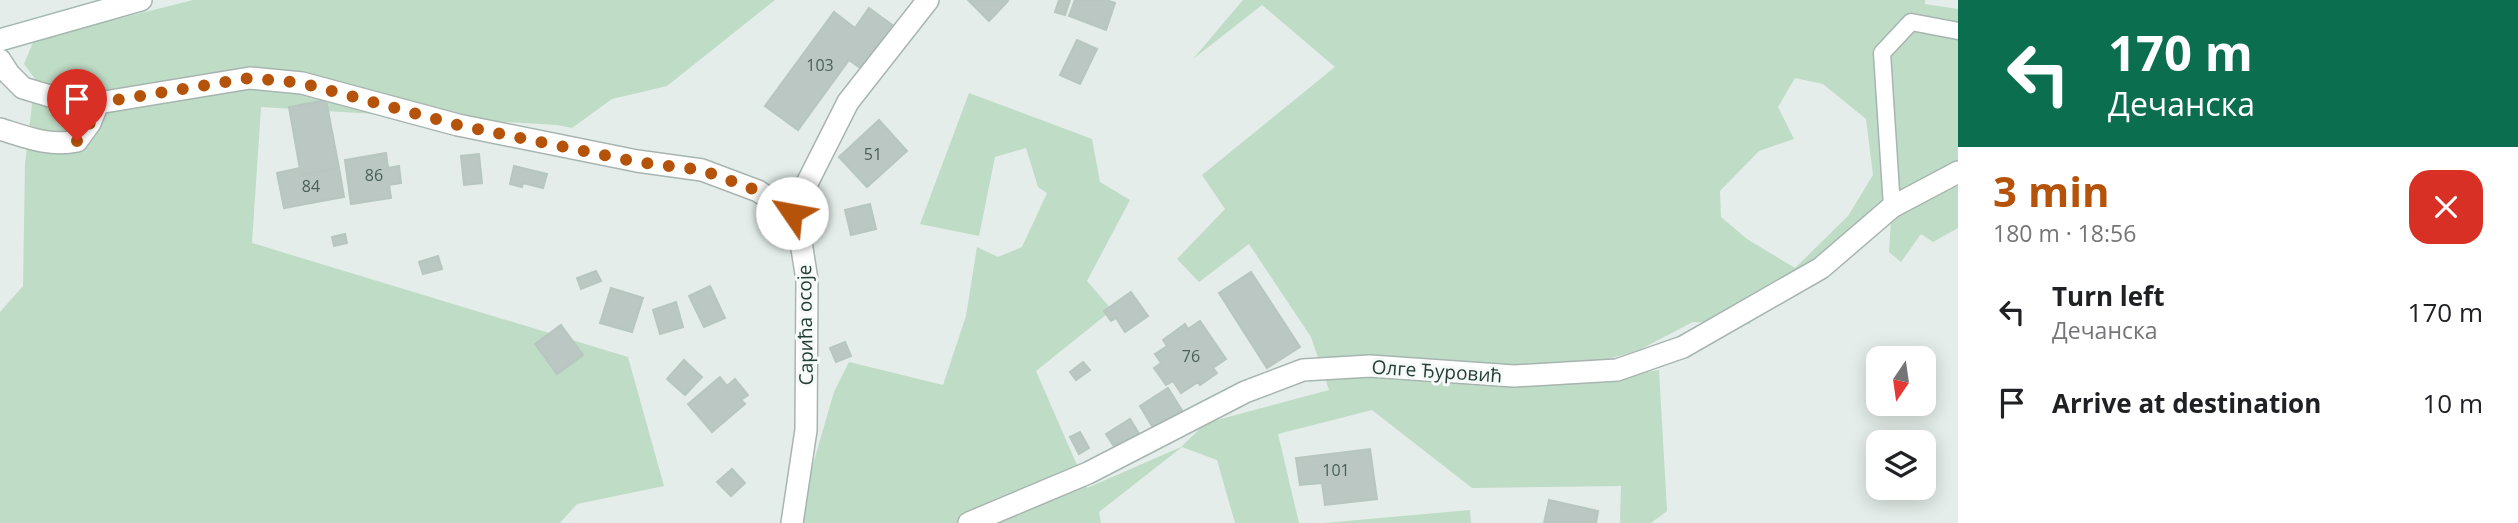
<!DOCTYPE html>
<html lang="en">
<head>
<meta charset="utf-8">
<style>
	:root { --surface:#fff; --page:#f6f6f6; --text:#202124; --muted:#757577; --accent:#b45309 }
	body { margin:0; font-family:"Open Sans",sans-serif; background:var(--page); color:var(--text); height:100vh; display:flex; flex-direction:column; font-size:26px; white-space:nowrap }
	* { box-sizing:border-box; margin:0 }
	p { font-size:23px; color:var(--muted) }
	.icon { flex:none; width:38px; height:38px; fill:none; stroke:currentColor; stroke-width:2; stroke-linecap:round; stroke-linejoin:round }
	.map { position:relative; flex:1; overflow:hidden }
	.drawer { display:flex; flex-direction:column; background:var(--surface); width:560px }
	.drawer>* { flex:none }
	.top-card { background:#0b6e4f; color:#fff; overflow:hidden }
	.needle { width:46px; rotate:193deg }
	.tools { position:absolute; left:1866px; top:346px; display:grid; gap:14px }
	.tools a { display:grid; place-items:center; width:70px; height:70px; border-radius:14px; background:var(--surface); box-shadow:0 4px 18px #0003; font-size:35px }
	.pin { position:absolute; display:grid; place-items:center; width:60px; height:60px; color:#fff; margin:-72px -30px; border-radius:50% 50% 50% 0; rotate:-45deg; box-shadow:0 0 7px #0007 }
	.pin .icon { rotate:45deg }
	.me { position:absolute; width:77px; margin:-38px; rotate:303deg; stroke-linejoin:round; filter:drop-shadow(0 0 5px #0008) }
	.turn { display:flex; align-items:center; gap:24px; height:147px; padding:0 35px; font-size:32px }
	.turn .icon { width:91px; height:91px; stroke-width:2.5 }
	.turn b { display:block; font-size:49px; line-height:60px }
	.round { display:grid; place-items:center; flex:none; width:74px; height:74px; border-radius:21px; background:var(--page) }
	.head { display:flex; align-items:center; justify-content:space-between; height:119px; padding:0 35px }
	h1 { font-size:42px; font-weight:700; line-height:52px; color:var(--accent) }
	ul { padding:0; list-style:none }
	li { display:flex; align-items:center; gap:21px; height:91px; padding:0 35px }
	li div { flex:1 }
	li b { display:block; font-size:26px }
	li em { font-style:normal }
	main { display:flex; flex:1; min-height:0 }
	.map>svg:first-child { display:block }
	.green { fill:#bfdcc6; fill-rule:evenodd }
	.building { fill:#bac7c2; stroke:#b7c6bf; stroke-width:2 }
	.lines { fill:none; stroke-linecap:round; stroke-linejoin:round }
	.service-casing { stroke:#a7b5b0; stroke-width:19 }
	.minor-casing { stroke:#a7b5b0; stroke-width:24 }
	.tertiary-casing { stroke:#a7b5b0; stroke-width:24 }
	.secondary-casing { stroke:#a3b8b0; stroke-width:24 }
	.service { stroke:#fff; stroke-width:16 }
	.minor { stroke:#fff; stroke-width:21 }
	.tertiary { stroke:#fff; stroke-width:21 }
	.secondary { stroke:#fff; stroke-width:21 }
	.route { stroke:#b45309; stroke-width:12; stroke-dasharray:0 21.6 }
	.labels { text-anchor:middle; stroke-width:6; stroke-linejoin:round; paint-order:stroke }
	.number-label { font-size:16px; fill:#4a6059 }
	.street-label { font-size:19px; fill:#243e36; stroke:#f5f9f7 }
</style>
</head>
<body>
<main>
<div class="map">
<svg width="1958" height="523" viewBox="0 0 1958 523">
	<rect width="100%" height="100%" fill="#e4ede9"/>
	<path class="green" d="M193,0H775L667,86L612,99L572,128L557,125L261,107L252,243L628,357L664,486L577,504L560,523H0V312L23,286L25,164L35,79L24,64L34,40Z
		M1243,0H1925V4L1958,9V228L1933,242L1921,234L1901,262L1889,252L1891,220L1822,253L1758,295L1750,324L1693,322L1639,350L1585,366L1595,381L1659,370L1667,511L1651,523H1620L1621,486L1472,488L1372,410L1278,434L1299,523H1235L1217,460L1182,447L1099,512L1101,523H796L834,392L849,362L943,385L966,316L977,247L998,257L1022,247L1047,193L1038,187L1026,148L995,157L979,236L920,224L969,93L1092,139L1100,182L1130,200L1087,281L1112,310L1036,371L1087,488L1181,447L1206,423L1329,390L1311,337L1249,244L1199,282L1177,259L1225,209L1202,175L1335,67L1262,5L1193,59ZM1795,78L1823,84L1866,119L1873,175L1848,216L1795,268L1747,239L1721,217L1720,191L1759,151L1794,139L1778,107Z
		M1470,510L1471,523H1324Z"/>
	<path class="building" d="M968,0H1007L1008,1L989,21Z
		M1059,0H1070L1065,15L1055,12Z
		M1075,0H1106L1115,3L1106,30L1069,16Z
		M869,8L895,27L863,70L849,60L798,130L765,106L834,12L855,28Z
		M1077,40L1097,49L1080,84L1060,75Z
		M326,100L339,168L301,175L289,107Z
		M879,120L907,151L867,187L839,157Z
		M386,153L388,168L399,166L401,183L389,185L391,198L351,204L345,160Z
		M479,154L482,183L464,185L461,156Z
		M514,166L547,174L543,188L523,183L522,187L510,184Z
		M300,168L301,175L339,168L344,197L284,208L277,173Z
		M870,204L876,229L851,235L845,210Z
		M345,234L347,243L334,246L332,237Z
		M438,256L442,269L423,274L419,262Z
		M596,271L601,281L581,289L577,278Z
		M1251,272L1300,347L1267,368L1219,293Z
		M710,286L725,318L704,327L689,296Z
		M611,288L643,298L632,332L600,323Z
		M1131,292L1148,316L1125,332L1116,318L1111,321L1104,311Z
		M676,302L683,327L660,334L653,310Z
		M1200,321L1226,359L1213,368L1217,373L1200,385L1198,382L1181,393L1173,381L1166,385L1154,368L1161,363L1155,354L1167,346L1163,340L1185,324L1188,329Z
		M561,325L583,355L557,374L535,344Z
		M845,342L851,356L836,362L830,348Z
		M684,360L702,377L685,395L667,379Z
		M1083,362L1090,370L1076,380L1070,372Z
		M720,377L727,386L735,379L748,395L741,400L745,404L712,432L688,404Z
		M1168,388L1183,412L1155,431L1140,406Z
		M1130,419L1141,437L1117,451L1106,434Z
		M1080,432L1089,448L1079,454L1070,437Z
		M1370,449L1377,499L1325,505L1322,483L1300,485L1296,458Z
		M732,469L745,483L731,496L717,482Z
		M1549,500L1598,511L1596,523H1544Z"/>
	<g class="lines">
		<defs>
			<path id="service" d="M1892,207L1882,53L1911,22L1958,31"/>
			<path id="minor" d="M0,129C26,137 50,147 77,141L90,123L98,103
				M792,213L848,102L928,0
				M969,523L1088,473L1245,392L1303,370L1370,366L1514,376L1617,370L1683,347L1821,268L1892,207L1958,172"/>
			<path id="tertiary" d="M0,60L9,74L23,88L60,99L98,103L250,78L302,83L458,125L637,161L702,170L758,191L792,213L801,242L807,280L806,430L792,523"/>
			<path id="secondary" d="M0,40L141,0"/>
		</defs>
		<use href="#service" class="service-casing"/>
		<use href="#minor" class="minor-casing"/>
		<use href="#tertiary" class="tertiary-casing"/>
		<use href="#secondary" class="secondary-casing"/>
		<use href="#service" class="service"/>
		<use href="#minor" class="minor"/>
		<use href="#tertiary" class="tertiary"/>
		<use href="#secondary" class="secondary"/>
	</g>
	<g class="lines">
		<path class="route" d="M77,141L90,123L98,103L250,78L302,83L458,125L637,162L702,170L758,191L792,213"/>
	</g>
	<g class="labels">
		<g class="number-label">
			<text x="820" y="71">103</text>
			<text x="873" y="160">51</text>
			<text x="374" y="181">86</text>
			<text x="311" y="192">84</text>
			<text x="1191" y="362">76</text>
			<text x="1336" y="476">101</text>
		</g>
		<g class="street-label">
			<text transform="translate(805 325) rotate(-91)" y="7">Сарића осоје</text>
			<text transform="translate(1437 371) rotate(4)" y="7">Олге Ђуровић</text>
		</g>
	</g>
</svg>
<div class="tools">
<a><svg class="needle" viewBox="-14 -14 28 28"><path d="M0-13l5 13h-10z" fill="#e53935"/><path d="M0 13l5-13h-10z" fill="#757577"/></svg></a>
<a><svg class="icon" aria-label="layers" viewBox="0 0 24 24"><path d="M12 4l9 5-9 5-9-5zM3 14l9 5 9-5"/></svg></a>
</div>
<div class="pin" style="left:77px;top:141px;background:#d93025"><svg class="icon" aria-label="arrive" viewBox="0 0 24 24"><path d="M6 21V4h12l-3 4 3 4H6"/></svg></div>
<svg class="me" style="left:792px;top:213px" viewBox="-20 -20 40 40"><circle r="19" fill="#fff"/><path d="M0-13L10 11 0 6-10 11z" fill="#b45309"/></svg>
</div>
<section class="drawer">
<div class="top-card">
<div class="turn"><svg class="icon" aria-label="left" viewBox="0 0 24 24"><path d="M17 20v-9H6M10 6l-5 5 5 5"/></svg><div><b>170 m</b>Дечанска</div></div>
</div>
<div class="head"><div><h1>3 min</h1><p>180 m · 18:56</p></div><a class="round" style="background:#d93025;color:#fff"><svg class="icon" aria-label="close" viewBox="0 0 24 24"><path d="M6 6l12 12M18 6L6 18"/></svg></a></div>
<ul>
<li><svg class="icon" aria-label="left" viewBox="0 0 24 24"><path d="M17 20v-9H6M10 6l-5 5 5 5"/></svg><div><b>Turn left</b><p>Дечанска</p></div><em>170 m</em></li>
<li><svg class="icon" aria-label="arrive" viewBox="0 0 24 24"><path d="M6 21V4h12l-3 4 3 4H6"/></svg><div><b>Arrive at destination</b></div><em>10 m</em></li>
</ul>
</section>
</main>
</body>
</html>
